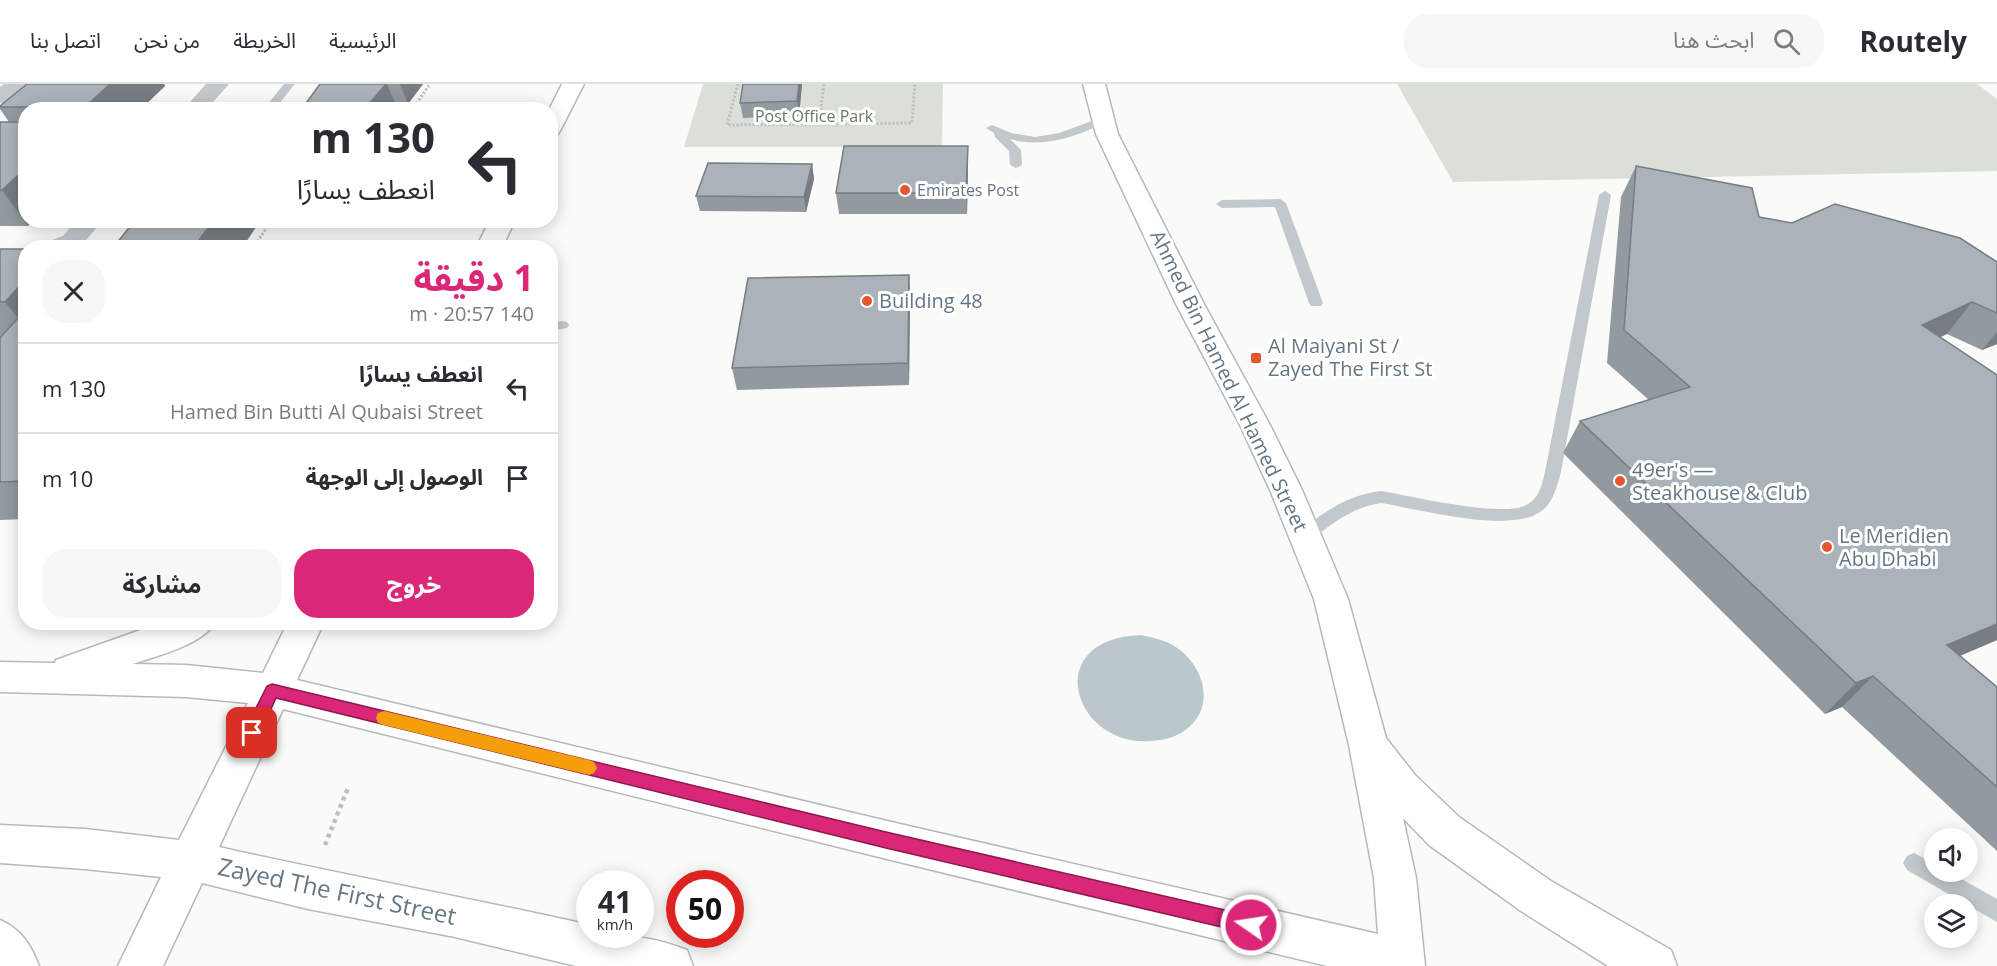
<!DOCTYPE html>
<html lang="ar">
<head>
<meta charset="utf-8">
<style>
	:root { --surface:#fff; --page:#f7f7f7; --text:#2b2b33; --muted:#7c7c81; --line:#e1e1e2; --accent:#db2777 }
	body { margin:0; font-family:"Open Sans","Noto Sans Arabic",sans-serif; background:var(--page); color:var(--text); direction:rtl; height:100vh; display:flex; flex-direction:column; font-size:22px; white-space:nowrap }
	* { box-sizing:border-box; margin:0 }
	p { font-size:20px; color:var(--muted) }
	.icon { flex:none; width:33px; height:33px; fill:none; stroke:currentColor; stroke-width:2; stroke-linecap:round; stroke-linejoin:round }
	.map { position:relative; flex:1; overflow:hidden; direction:ltr }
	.panel { position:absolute; left:18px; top:156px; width:540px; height:390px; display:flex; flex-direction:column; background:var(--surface); border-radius:24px; box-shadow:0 3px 15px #0003; direction:rtl }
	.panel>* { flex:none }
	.guide { position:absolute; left:18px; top:18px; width:540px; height:126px; border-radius:24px; box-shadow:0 3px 15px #0003; direction:rtl; background:#fff; color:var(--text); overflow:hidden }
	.tools { position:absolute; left:1924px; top:744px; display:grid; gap:12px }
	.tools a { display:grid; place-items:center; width:54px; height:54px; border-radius:50%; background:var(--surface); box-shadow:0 3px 15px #0003; font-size:30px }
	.speed { position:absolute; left:576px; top:786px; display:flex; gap:12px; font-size:30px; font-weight:700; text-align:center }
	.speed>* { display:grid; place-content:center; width:78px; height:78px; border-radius:50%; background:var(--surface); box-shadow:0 3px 15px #0003; line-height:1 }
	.speed small { font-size:15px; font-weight:400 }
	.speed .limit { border:9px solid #d22; background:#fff; color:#111 }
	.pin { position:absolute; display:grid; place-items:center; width:51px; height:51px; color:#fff; margin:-26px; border-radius:12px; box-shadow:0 3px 9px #0006 }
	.me { position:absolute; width:66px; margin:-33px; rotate:283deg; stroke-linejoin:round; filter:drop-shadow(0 0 4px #0008) }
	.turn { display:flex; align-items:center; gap:21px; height:126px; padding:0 24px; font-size:27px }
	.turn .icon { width:78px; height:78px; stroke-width:2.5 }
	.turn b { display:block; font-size:42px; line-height:51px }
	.round { display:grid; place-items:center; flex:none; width:63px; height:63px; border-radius:24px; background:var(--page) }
	.summary { display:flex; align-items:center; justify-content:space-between; height:102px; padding:0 24px }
	h1 { font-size:36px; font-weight:700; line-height:45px; color:var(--accent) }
	.cta { display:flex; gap:12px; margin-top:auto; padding:12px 24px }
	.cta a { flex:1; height:69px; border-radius:24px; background:var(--accent); color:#fff; font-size:24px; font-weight:700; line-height:69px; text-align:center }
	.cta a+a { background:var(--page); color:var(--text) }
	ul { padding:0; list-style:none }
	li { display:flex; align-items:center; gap:18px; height:90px; padding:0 24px; border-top:2px solid var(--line) }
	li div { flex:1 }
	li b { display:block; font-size:22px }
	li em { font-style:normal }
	header { display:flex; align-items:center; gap:36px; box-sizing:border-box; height:84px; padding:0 30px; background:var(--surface); border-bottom:2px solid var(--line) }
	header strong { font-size:28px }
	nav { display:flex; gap:33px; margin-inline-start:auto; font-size:21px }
	.search { width:420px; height:54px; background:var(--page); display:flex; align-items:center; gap:15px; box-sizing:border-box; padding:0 21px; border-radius:24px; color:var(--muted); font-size:22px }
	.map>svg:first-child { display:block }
	.green { fill:#dadfd7 }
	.water { fill:#bbc7cb }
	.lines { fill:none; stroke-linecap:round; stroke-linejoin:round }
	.secondary-casing { stroke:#b3babf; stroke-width:3 }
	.path-far1 { stroke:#bbbfc2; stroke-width:3; stroke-dasharray:2 2; stroke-linecap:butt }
	.path { stroke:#bbbfc2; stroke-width:4.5; stroke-dasharray:4 4; stroke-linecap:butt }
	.service { fill:#c3c8cc; fill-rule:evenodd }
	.minor { fill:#c3c8cc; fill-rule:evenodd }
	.secondary { fill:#fff; fill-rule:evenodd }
	.wall { fill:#929a9f }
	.shaded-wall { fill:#777d82 }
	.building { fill:#aab3b9; stroke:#777d82; stroke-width:1.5 }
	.route { fill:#db2777; stroke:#8e194d; stroke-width:1.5 }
	.slow { fill:#f59e0b }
	.poi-dot { fill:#e4572e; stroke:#fff; stroke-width:2 }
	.labels { text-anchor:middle; stroke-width:6; stroke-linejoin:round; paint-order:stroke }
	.far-park-label { font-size:16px; fill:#687a64; stroke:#fff }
	.far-poi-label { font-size:16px; fill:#657683; stroke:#fff; text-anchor:start }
	.poi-label { font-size:20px; fill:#657683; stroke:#fff; text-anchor:start }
	.street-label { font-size:20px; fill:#657683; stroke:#fff }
	.near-street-label { font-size:24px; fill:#657683; stroke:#fff }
</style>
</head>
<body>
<header>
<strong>Routely</strong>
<div class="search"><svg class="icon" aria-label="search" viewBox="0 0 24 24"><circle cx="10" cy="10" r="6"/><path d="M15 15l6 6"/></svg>ابحث هنا</div>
<nav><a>الرئيسية</a><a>الخريطة</a><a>من نحن</a><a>اتصل بنا</a></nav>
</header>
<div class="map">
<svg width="1997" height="882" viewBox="0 0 1997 882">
	<rect width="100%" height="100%" fill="#fafaf8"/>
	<path class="green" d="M703,0H943L942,63H684Z
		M1397,0H1977L1997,15V87L1453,98Z"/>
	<path class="water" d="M1141,551C1155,554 1169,557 1180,566C1204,585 1215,622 1188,644C1180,651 1169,655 1159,656C1077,671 1035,555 1141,551Z"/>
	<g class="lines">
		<defs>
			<path id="secondary" d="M562,0H584L561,45L558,50L550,52L549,26Z
				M1083,0H1105L1118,50L1204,220L1271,343L1302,406L1348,515L1386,654L1415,691L1459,733L1551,797L1671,866L1677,882H1608L1521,827L1429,761L1403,734L1416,794L1425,882H1327L887,775L283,625L219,763C342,791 466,813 590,841V850C624,850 655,853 687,866L693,882H576L455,853L308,825L202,799L163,882H118L161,793L85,785L0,779V741L85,745L179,756L248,619L186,613L0,608V578L55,579L56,576L163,538H215C203,561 156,572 133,580L186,581L263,589L288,538H324L297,596L887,737L1378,850L1374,794L1349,661L1314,515L1270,406L1241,343L1176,220L1096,50Z
				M490,136H515L502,164H476Z
				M0,836C21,845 31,861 39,882H0Z"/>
		</defs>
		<use href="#secondary" class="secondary-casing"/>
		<path class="path-far1" d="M738,0L727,41L912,39L915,0
			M412,26L430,0
			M819,38L824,0
			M253,164L272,136"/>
		<path class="path" d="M325,761L348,704"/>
		<path class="service" d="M284,0H295L274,26H263Z
			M1103,33L1109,36L1107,38C1076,52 1045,65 1010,55L1021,66L1022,81L1016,84L1010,81L1009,67L995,53L994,49L986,44L992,41L1011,49L1035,53L1059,49Z
			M1605,107L1611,111L1561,388C1557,402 1553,420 1540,428C1509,450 1418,425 1381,419C1353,423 1333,439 1311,456L1305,458L1299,456L1297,452L1299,448C1325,427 1348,411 1381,407C1411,412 1506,435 1528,420C1540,413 1542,400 1545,388L1599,111Z
			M1280,115L1286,119L1323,219L1321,222H1311L1309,219L1275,123L1222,124L1216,120L1222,116Z
			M562,237L567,238L569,241L567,244L550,247V239Z
			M1914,769L1935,780V788H1949L1997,815V838L1907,786L1903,779L1907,772Z"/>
		<path class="minor" d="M4,0H28L8,18L0,19V3Z
			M206,0H229L206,26H183Z
			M77,136H103L81,162L41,164L44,159L63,152Z"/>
		<use href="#secondary" class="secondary"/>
	</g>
	<path class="wall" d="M27,0H164L165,2L140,26H26V136L28,142H0V38H9L0,25V22Z
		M320,0H423L408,20L396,21L398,26H301Z
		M743,0H802L799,32L743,34L740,19Z
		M812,80L814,95L806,128L700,127L696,112Z
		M1636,82L1759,133L1997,178V260L1982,266L1947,250L1940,253L1997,556L1960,572L1997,603V767L1842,623L1825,630L1563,369L1580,337L1649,316L1607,279L1621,113Z
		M968,83L967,130H839L836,109Z
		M0,165H26V435L0,436Z
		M909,191L910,212L909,301L737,306L732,284Z"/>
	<path class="shaded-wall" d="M110,0H164L165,2L140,26H86L85,23Z
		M386,0H387L398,26H364Z
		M400,0H423L408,20Z
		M799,0H802L799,32L797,17Z
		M968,62V83L967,130L966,109Z
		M812,80L814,95L806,128L804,113Z
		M26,84V136H33L28,142L2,106Z
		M214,136H261L242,164H193Z
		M909,191L910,212L909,301L908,279Z
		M26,195V244L5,218Z
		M1972,218L1947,250L1897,274L1922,241Z
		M1997,248V260L1982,266Z
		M1997,540V556L1914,591L1947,561Z
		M1873,592L1842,623L1825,630L1856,599Z"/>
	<path class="building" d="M27,0H110L85,23H0V22Z
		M320,0H386L364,26H301Z
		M743,0H799L797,17L740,19Z
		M0,38H26V84L2,106L0,107Z
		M844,62H968L966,109H836Z
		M708,79L812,80L804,113L696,112Z
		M1636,82L1752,104L1759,133L1792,139L1835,120L1960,154L1997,178V229L1972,218L1922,241L1997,291V540L1947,561L1997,603V703L1873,592L1856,599L1580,337L1690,303L1624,246Z
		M135,136H214L193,164H113Z
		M0,165H26V195L5,218H0Z
		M909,191L908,279L732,284L748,194Z
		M26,225V397L0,398V254Z"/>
	<path class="route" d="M272,600L886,748L1251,832L1257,835L1260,841L1257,848L1251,850L886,764L276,614L258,654L252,656L246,654L244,649L246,644L267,602Z"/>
	<path class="slow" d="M384,627L589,676L594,678L597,684L594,689L589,691L384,641L378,639L376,634L378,629Z"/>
	<g class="poi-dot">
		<circle cx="905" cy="106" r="6"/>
		<circle cx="867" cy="217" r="6"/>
		<rect x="1250" y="268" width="12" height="12" rx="3"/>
		<circle cx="1620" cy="397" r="6"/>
		<circle cx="1827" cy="463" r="6"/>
	</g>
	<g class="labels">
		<g class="far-park-label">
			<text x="814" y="38">Post Office Park</text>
		</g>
		<g class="far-poi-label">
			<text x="917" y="112">Emirates Post</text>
		</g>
		<g class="poi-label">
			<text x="879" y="224">Building 48</text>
			<text x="1268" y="269">Al Maiyani St /<tspan x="1268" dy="23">Zayed The First St</tspan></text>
			<text x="1632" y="393">49er's —<tspan x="1632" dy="23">Steakhouse &amp; Club</tspan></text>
			<text x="1839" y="459">Le Meridien<tspan x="1839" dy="23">Abu Dhabi</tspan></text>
		</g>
		<g class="street-label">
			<text transform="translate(1229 297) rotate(64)" y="7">Ahmed Bin Hamed Al Hamed Street</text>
		</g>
		<g class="near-street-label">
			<text transform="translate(337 808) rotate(12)" y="8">Zayed The First Street</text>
		</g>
	</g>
</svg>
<div class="tools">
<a><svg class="icon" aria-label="sound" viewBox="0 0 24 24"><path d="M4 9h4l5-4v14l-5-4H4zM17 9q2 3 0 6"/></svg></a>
<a><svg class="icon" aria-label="layers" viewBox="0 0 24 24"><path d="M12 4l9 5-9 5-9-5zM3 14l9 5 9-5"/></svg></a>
</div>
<div class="speed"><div>41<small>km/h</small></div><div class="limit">50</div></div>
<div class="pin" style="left:252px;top:649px;background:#d93025"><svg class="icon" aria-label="arrive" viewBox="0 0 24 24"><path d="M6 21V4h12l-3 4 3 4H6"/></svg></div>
<svg class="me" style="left:1251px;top:841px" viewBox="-20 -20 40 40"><circle r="17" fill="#db2777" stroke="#fff" stroke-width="3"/><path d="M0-11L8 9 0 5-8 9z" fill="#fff"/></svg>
<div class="guide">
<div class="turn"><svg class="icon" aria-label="left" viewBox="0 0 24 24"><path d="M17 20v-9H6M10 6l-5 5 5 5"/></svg><div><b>130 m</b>انعطف يسارًا</div></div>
</div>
<section class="panel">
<div class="summary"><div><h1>1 دقيقة</h1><p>140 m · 20:57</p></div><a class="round"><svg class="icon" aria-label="close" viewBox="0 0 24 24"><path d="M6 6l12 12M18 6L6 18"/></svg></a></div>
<ul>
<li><svg class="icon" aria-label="left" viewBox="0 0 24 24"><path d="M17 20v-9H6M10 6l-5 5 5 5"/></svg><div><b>انعطف يسارًا</b><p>Hamed Bin Butti Al Qubaisi Street</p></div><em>130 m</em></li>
<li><svg class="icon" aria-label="arrive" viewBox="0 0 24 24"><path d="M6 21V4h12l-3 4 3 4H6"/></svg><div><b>الوصول إلى الوجهة</b></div><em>10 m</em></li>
</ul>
<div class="cta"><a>خروج</a><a>مشاركة</a></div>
</section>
</div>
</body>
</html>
